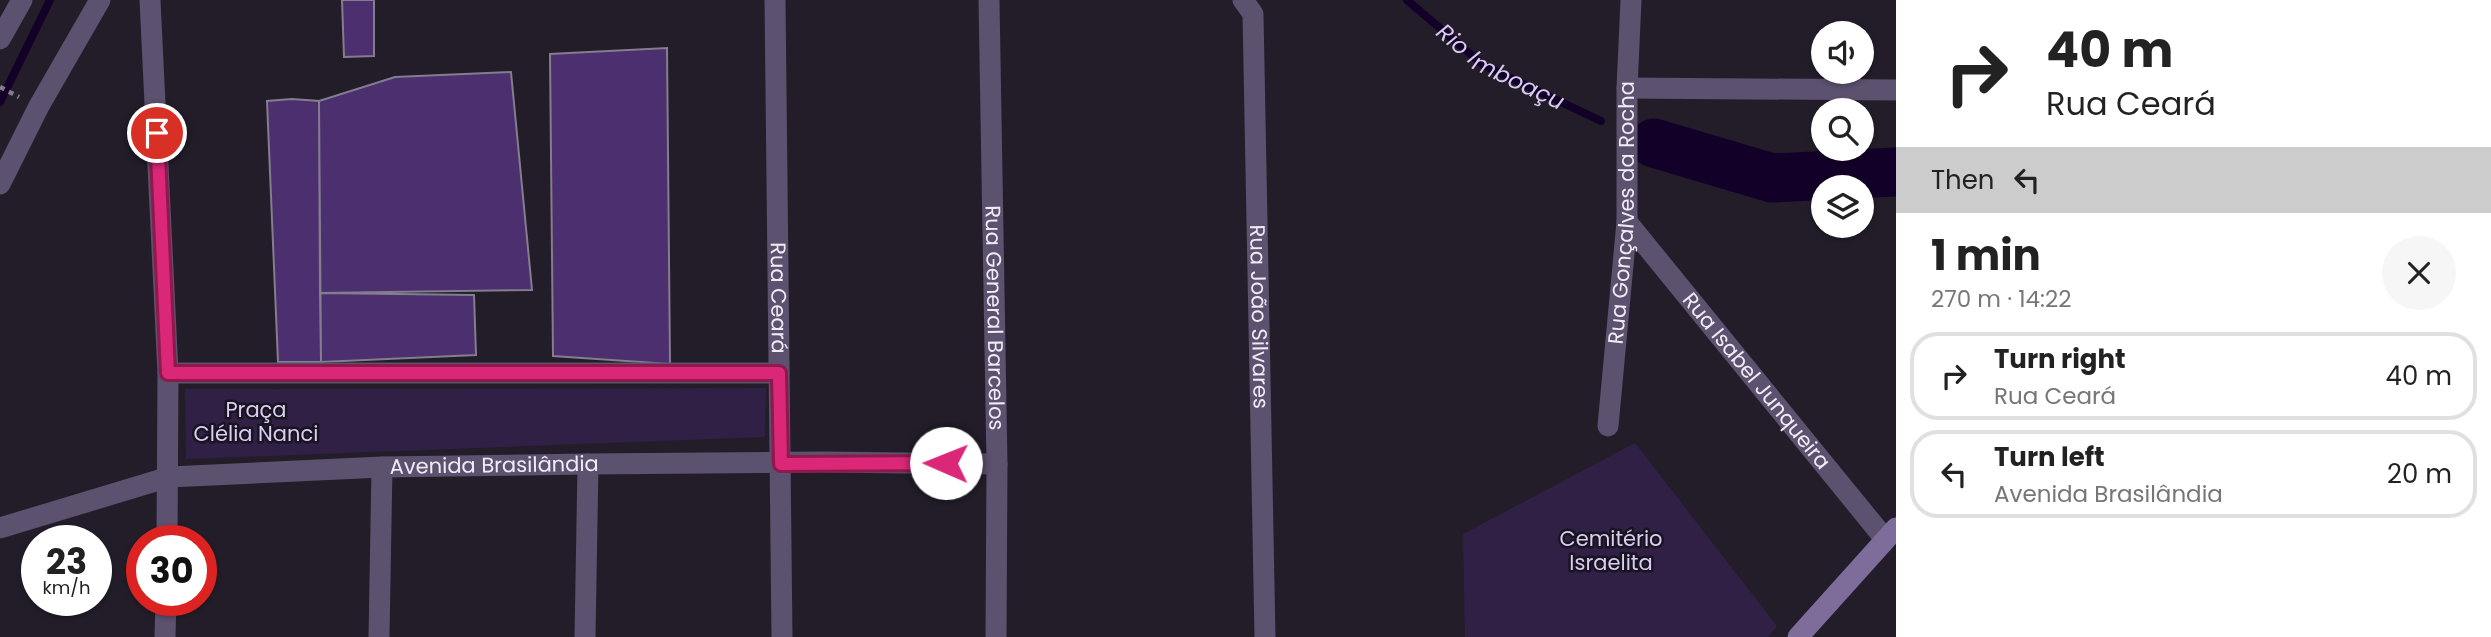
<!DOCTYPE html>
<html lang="en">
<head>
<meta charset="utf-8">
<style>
	:root { --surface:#fff; --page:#f6f6f6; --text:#222; --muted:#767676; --line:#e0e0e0 }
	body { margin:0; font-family:Poppins,sans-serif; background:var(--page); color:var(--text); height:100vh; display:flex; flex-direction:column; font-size:26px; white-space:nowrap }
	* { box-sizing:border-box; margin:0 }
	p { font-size:23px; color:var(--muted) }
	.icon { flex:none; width:38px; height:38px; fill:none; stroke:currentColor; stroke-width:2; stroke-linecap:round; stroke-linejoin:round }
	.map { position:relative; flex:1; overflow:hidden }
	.drawer { display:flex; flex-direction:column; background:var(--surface); width:595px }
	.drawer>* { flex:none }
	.guide { background:#fff; color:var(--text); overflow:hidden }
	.fabs { position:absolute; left:1811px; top:21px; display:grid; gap:14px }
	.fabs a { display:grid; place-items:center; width:63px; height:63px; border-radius:50%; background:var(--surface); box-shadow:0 2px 5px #0004; font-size:35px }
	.speed { position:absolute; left:21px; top:525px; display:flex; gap:14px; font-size:35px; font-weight:700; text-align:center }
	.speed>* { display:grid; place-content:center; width:91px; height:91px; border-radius:50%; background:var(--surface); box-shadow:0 2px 5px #0004; line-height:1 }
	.speed small { font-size:18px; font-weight:400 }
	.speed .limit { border:10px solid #d22; background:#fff; color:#111 }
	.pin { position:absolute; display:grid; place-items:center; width:60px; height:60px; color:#fff; margin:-30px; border:4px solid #fff; border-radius:50%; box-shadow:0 2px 7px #0007 }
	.me { position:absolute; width:77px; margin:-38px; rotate:271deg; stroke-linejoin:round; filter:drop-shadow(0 0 5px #0008) }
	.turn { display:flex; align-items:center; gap:24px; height:147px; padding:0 35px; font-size:32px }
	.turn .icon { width:91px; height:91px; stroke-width:2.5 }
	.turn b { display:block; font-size:49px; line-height:60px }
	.then { display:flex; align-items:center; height:66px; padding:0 35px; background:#0003; gap:14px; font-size:26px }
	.round { display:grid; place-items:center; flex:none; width:74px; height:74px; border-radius:37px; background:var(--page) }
	.summary { display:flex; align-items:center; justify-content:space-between; height:119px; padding:0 35px }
	h1 { font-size:42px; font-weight:700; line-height:52px }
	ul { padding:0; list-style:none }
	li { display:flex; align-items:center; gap:21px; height:88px; margin:0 14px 10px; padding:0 21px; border:4px solid var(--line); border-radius:28px }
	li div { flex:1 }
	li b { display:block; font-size:26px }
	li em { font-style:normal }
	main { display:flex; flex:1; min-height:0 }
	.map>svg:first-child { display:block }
	.green { fill:#312046 }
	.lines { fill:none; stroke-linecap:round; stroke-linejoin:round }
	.stream { stroke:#130028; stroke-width:8 }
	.river { stroke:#130028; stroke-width:49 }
	.building { fill:#4b2f6e; stroke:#837d8d; stroke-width:2 }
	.path { stroke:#837e89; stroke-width:4.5; stroke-dasharray:5 5; stroke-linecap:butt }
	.minor { stroke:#5c516e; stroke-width:21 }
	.secondary { stroke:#7e6c9b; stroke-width:21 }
	.route-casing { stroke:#8e194d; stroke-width:18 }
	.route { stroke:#db2777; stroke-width:12 }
	.labels { text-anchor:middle; stroke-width:5; stroke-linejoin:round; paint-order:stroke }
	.street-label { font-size:21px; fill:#f0ecf5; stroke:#181420 }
	.park-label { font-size:21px; fill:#daccf2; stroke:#181420 }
	.water-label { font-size:23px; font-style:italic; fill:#d8caf0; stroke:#181420 }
</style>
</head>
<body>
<main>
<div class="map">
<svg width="1896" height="637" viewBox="0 0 1896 637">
	<rect width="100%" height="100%" fill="#221d29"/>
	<path class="green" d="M766,388L765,437L186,459L185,389Z
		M1635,443L1777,626L1768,637H1465L1463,534Z"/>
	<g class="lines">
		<g class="stream">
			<path id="s1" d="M1407,0L1483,65L1601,121"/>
			<path d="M0,102L50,0"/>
		</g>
		<path class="river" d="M1654,143L1772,178L1896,172"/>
	</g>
	<path class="building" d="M342,0H374V56L344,57Z
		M667,48L670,364L553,356L550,54Z
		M511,72L532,290L320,293L319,101L395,77Z
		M292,99L319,101L321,362H278L267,101Z
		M320,293L474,295L476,355L321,362Z"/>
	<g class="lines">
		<path class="path" d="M0,87L19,97"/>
		<g class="minor">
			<path d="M150,0L168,373L167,541"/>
			<path id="s2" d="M775,0L782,637"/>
			<path id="s3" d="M989,0L997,464L996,637"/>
			<path id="s4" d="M1243,0L1253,14L1265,637"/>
			<path d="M0,39L22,0"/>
			<path d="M1627,88L1896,90"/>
			<path d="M0,184L39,106L100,0"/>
			<path id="s5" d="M1627,222L1885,539"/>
			<path d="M168,373H779"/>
			<path id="s6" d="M1608,426L1627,222V88L1631,0"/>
			<path id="s7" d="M0,528L169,477L382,467L588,464L821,462L997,464"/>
			<path d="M165,637L166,600"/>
			<path d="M379,637L382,467"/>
			<path d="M585,637L588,464"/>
		</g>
		<path class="secondary" d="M1798,637L1896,528"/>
	</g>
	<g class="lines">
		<defs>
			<path id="route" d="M157,133L168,373H779L781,464L946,463"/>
		</defs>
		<use href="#route" class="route-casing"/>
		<use href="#route" class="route"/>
	</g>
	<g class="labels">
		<g class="street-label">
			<text dy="7" stroke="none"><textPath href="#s6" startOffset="214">Rua Gonçalves da Rocha</textPath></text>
			<text dy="7" stroke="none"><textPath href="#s2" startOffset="298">Rua Ceará</textPath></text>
			<text dy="7" stroke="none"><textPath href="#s4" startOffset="320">Rua João Silvares</textPath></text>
			<text dy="7" stroke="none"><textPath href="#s3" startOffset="318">Rua General Barcelos</textPath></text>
			<text dy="7" stroke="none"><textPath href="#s5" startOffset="205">Rua Isabel Junqueira</textPath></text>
			<text dy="7" stroke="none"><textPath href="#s7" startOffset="502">Avenida Brasilândia</textPath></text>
		</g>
		<g class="park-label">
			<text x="256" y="417">Praça<tspan x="256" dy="24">Clélia Nanci</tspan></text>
			<text x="1611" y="546">Cemitério<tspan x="1611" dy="24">Israelita</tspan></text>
		</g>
		<g class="water-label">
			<text dy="8" stroke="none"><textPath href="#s1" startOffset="116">Rio Imboaçu</textPath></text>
		</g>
	</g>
</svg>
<div class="fabs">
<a><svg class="icon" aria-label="sound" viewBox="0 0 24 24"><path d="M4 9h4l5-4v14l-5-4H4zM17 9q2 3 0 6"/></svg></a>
<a><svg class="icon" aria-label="search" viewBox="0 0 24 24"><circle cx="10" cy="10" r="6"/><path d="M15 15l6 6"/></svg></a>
<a><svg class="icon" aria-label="layers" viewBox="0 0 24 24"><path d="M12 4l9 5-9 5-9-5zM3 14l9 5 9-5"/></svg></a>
</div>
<div class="speed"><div>23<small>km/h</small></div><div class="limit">30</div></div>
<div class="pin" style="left:157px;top:133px;background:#d93025"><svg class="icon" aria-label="arrive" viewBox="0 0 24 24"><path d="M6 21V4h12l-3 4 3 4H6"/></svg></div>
<svg class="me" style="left:946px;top:463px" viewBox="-20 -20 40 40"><circle r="19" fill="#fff"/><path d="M0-13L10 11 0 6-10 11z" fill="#db2777"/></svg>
</div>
<section class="drawer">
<div class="guide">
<div class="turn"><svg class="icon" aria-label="right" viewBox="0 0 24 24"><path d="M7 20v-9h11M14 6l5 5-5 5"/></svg><div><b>40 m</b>Rua Ceará</div></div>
<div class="then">Then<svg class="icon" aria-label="left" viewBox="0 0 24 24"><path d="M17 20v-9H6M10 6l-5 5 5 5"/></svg></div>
</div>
<div class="summary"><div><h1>1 min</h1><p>270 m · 14:22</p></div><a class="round"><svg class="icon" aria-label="close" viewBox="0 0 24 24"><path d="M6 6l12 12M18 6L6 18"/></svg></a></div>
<ul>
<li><svg class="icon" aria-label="right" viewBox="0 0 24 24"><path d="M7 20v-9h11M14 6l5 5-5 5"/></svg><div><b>Turn right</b><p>Rua Ceará</p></div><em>40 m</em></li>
<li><svg class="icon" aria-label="left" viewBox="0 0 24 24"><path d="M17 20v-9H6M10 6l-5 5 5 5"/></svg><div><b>Turn left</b><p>Avenida Brasilândia</p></div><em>20 m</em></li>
</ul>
</section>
</main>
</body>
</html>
